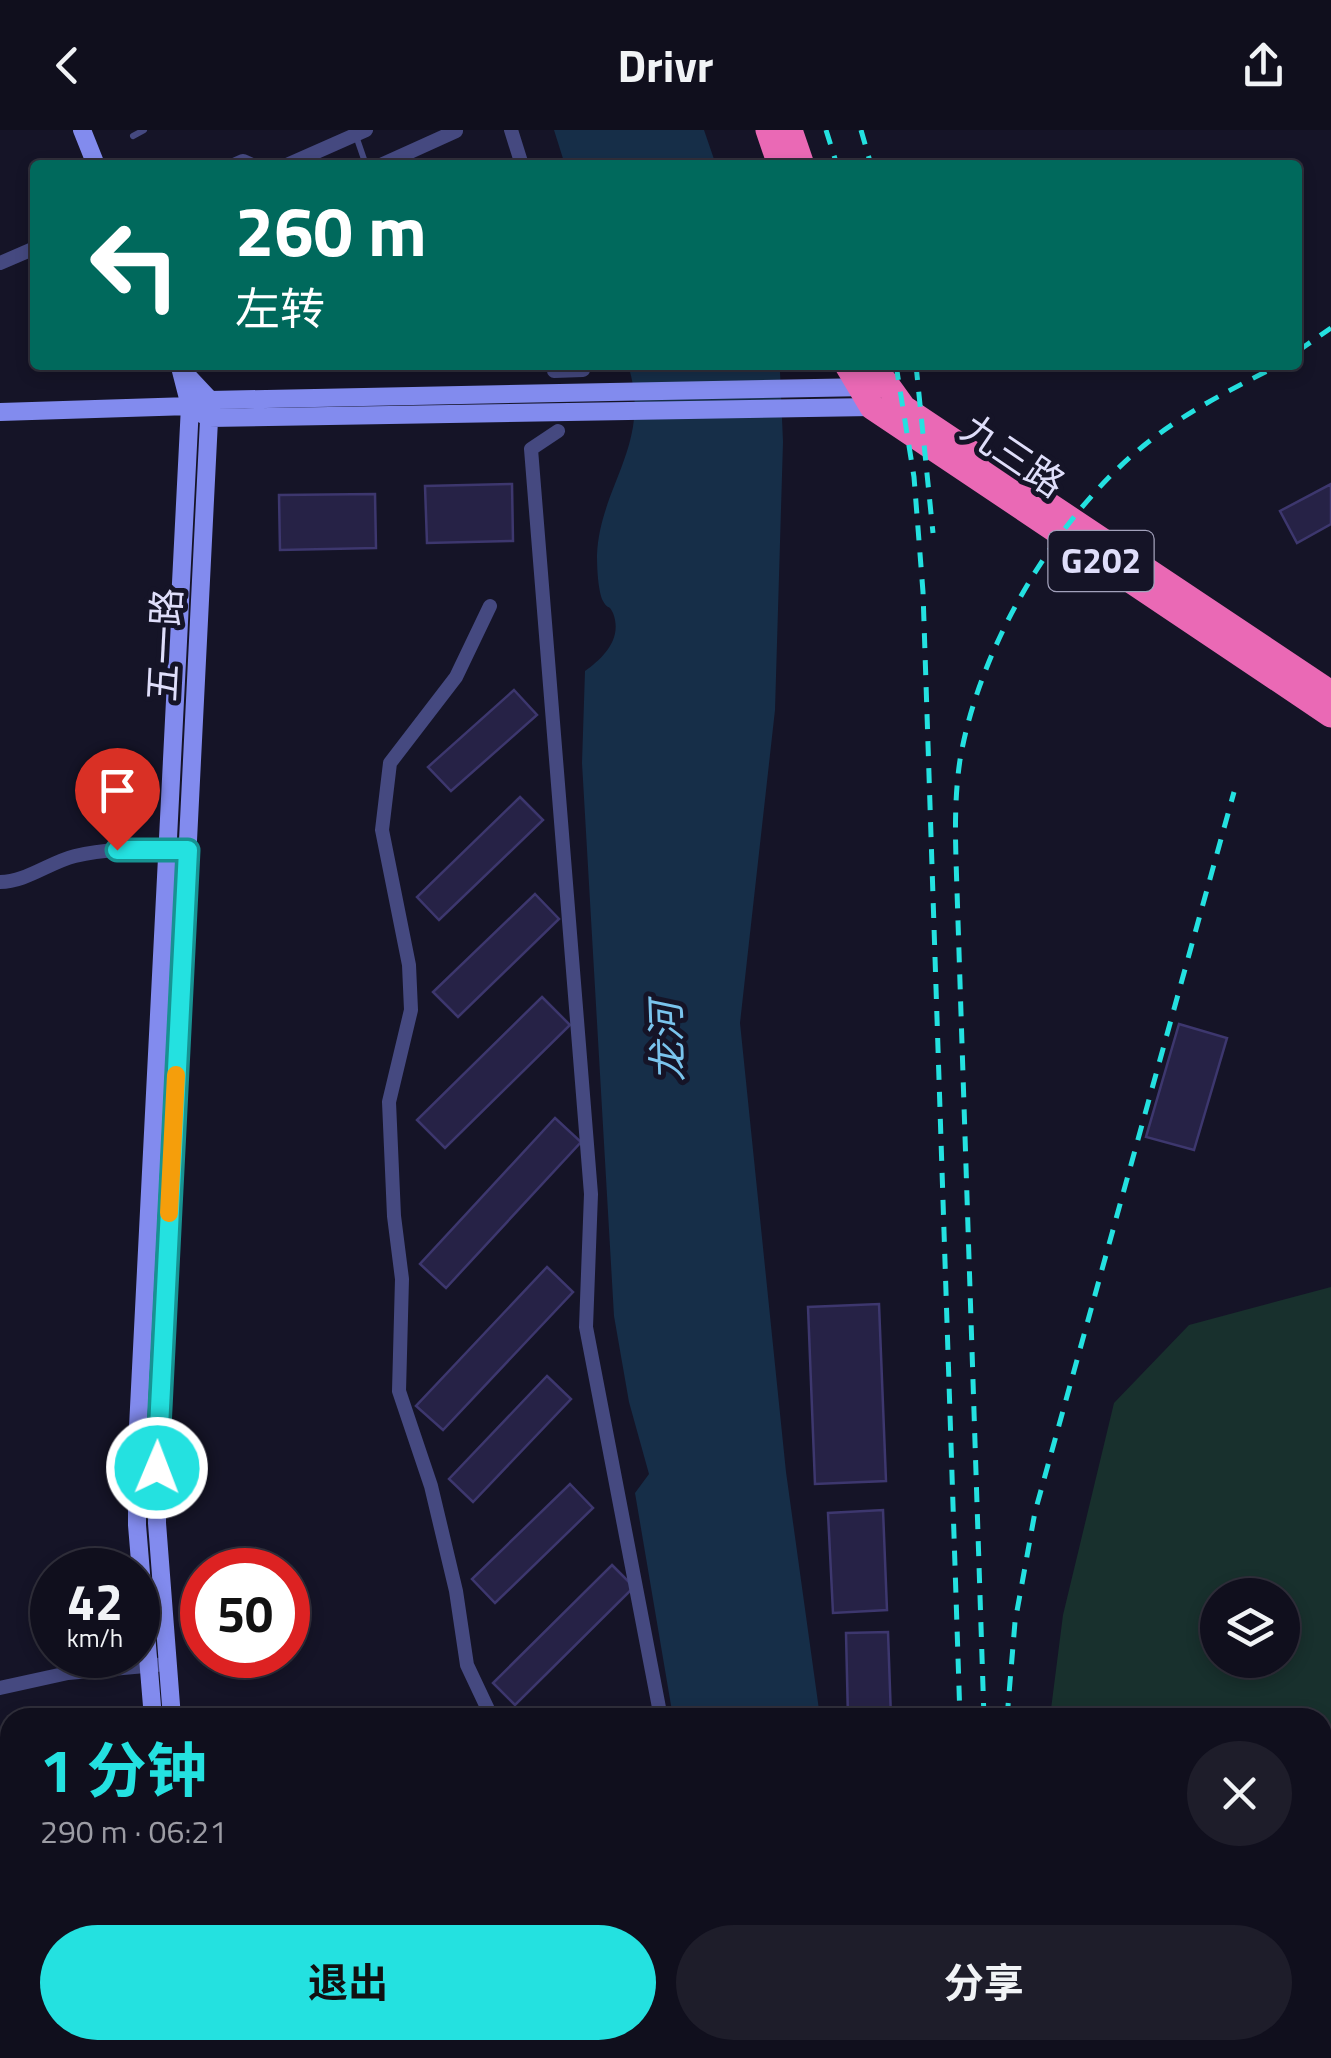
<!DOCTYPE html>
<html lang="zh">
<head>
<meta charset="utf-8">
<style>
	:root { --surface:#100f1d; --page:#1e1d2a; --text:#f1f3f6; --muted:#9c9ca4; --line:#302f3b; --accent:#24e1e0 }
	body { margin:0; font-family:"Titillium Web","Noto Sans SC",sans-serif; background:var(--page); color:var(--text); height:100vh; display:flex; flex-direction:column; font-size:38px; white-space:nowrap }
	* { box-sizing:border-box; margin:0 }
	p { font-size:32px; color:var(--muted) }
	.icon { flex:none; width:55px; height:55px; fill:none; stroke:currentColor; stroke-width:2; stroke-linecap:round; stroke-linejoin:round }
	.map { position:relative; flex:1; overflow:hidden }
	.drawer { position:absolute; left:0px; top:1578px; width:1332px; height:352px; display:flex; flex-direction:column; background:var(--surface); border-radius:30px 30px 0 0; box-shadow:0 5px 15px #0003,0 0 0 2px var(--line) }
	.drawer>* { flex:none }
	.banner { position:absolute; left:30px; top:30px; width:1272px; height:210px; border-radius:10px; box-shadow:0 5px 15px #0003,0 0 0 2px var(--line); background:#00695c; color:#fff; overflow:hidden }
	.controls { position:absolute; left:1200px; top:1448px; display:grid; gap:20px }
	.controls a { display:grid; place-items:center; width:100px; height:100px; border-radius:50%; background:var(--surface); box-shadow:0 5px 15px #0003,0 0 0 2px var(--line); font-size:50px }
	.speed { position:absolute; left:30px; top:1418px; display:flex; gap:20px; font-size:50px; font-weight:700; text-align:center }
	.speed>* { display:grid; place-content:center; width:130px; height:130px; border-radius:50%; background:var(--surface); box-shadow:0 5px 15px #0003,0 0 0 2px var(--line); line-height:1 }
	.speed small { font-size:25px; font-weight:400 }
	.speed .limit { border:15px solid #d22; background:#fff; color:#111 }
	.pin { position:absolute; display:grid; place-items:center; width:85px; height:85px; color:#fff; margin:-102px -42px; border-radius:50% 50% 50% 0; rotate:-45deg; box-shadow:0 0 10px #0007 }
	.pin .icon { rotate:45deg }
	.me { position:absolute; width:110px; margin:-55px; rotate:1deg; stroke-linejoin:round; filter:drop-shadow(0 0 8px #0008) }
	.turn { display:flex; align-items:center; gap:35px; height:210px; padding:0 40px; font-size:45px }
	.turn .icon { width:130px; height:130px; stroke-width:2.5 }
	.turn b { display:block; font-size:70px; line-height:85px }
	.round { display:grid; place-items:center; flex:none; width:105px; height:105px; border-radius:52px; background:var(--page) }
	.overview { display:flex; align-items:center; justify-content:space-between; height:170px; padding:0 40px }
	h1 { font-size:60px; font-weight:700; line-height:75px; color:var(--accent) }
	.button { display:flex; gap:20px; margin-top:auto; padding:20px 40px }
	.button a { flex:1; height:115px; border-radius:60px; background:var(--accent); color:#111; font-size:40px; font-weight:700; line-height:115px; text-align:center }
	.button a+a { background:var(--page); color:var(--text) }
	header { display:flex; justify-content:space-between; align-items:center; height:130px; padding:0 40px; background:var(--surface); font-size:45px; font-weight:700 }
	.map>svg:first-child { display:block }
	.green { fill:#18302d; fill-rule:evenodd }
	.water { fill:#162e48 }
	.building { fill:#262246; stroke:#3d376e; stroke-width:2.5 }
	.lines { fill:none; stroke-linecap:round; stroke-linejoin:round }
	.lane { stroke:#454980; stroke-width:6 }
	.street { stroke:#454980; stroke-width:14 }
	.secondary { stroke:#828bee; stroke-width:18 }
	.highway { stroke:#ea69b5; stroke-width:25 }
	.rail { stroke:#24e1e0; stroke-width:5; stroke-dasharray:15 12; stroke-linecap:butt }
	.route-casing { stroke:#179292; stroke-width:25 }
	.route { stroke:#24e1e0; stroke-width:18 }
	.slow { stroke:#f59e0b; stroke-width:18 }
	.labels { text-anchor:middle; stroke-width:10; stroke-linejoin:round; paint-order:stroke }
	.shield { fill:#151427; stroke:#a2a1bb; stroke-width:2.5 }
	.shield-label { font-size:35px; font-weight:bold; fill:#dfdefa }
	.street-label { font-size:38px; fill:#dfdefa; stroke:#151427 }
	.water-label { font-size:40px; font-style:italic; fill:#7ac4ed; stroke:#151427 }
</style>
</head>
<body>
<header><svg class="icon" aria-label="back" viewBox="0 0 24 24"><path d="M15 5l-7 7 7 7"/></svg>Drivr<svg class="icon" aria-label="share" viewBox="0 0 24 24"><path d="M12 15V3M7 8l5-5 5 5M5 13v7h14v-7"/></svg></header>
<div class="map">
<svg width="1331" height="1928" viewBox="0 0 1331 1928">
	<rect width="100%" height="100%" fill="#151427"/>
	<path class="green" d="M1331,1157V1928H1288L1286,1920H1322V1588L1050,1587L1063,1485L1114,1273L1189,1195ZM1218,1465H1282V1530H1218Z"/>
	<path class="water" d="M554,0H704L716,35H565Z
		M628,235H778L780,242L783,312L775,580L740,893L786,1342L820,1587H673L635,1363L649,1344L629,1272L614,1186L582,633L585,541C603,528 623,509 613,483C609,474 608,480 603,471C598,461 597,437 597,425C600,355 653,313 628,235Z
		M751,1920H877L879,1928H749Z"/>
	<path class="building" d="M512,354L513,411L427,413L425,356Z
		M1331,354V394L1297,413L1280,381Z
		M375,364L376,418L280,420L279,365Z
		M514,560L537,585L451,661L428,637Z
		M520,667L543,690L439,790L417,767Z
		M535,764L559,789L458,887L433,862Z
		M542,867L570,895L445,1018L417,990Z
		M1179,894L1227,908L1194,1020L1146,1007Z
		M555,988L581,1012L446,1158L420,1134Z
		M547,1137L573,1162L443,1300L416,1276Z
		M879,1174L886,1351L815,1354L808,1177Z
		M547,1246L571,1269L473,1372L449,1349Z
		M570,1354L593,1378L495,1473L472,1449Z
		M883,1380L887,1480L833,1483L828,1383Z
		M612,1435L634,1457L515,1575L493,1553Z
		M888,1502L891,1588H848L846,1503Z
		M637,1920H722L723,1928H638Z"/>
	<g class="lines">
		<path class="lane" d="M355,3L366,35
			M133,6L144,0"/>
		<path class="street" d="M511,0L522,35
			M234,35L243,31L252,35
			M287,35L366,0
			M381,35L456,1
			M0,133L35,118
			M554,241L583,240L581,235
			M558,301L531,319L591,1064L586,1197L661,1588
			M490,476L456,547L390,633L382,700L409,835L411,880L389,972L394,1086L402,1149L399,1261L431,1356L456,1461L467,1535L492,1588
			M0,752C26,752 50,732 75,726C111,717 150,720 187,720
			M0,1558L68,1543L167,1534
			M605,1920L607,1928
			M734,1928V1920"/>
		<path class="secondary" d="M82,0L96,35
			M0,282L190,276L210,270L868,257
			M199,282L209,288L872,277
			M153,1588L137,1395V1317L190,276L181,241
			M172,1588L157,1393L158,1311L210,270L180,238
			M184,1920L185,1928
			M204,1920L205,1928"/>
		<path class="highway" d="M768,0L780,35
			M790,0L802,35
			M847,235L872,277L1331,585
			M873,235L904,278L1331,563"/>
		<path class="rail" d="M826,0L837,35
			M861,0L871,35
			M1298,221L1331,198
			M896,235L914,347L923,462L960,1588
			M916,235L933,403
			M984,1588L956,730C955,697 955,663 960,630C979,517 1057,384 1147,313C1187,281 1234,258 1279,235
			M1007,1588L1015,1492L1035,1382L1234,662
			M993,1920L994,1928
			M961,1928L962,1920"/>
	</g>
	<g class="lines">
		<defs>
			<path id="route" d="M117,720H188L157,1338"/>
		</defs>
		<use href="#route" class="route-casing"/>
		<use href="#route" class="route"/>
		<path class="slow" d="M169,1083L176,945"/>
	</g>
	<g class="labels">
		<rect class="shield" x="1048.5" y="401" width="105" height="60" rx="8"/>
		<g class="shield-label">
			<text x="1101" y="443">G202</text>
		</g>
		<g class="street-label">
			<text transform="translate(1013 326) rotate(34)" y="13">九三路</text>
			<text transform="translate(165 515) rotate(-87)" y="13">五一路</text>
		</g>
		<g class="water-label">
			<text transform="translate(667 912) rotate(-92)" y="14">龙河</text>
		</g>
	</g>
</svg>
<div class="controls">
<a><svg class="icon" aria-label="layers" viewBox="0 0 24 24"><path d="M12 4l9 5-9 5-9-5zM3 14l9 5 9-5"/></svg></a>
</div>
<div class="speed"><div>42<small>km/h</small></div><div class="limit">50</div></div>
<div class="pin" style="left:117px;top:720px;background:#d93025"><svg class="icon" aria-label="arrive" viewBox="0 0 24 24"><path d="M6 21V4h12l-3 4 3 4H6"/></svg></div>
<svg class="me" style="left:157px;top:1338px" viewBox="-20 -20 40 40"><circle r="17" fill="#24e1e0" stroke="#fff" stroke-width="3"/><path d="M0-11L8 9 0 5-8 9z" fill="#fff"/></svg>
<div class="banner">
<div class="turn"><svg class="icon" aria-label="left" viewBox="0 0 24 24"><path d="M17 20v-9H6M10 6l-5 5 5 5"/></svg><div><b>260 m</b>左转</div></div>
</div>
<section class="drawer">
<div class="overview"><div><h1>1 分钟</h1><p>290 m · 06:21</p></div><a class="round"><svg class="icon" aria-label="close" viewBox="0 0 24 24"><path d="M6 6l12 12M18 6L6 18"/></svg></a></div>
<div class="button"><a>退出</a><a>分享</a></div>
</section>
</div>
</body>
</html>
